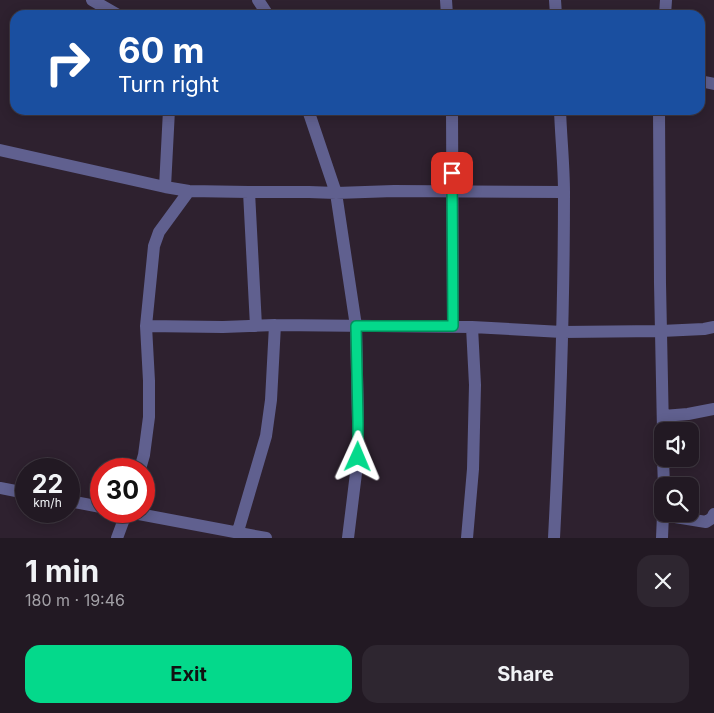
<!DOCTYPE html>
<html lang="en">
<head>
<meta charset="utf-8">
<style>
	:root { --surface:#221923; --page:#2e2630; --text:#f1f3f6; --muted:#a2a0a6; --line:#3f3841; --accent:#04d98b }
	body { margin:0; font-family:Inter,sans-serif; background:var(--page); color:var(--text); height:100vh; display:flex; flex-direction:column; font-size:19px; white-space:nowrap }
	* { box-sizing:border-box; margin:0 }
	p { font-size:16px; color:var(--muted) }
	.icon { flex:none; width:28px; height:28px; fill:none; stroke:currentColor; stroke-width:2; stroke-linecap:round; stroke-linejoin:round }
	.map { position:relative; height:538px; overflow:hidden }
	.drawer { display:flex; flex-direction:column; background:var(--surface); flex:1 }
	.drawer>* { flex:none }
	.top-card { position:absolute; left:10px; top:10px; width:695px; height:105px; border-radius:15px; box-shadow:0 2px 12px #0003,0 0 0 1px var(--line); background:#1a4fa0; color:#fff; overflow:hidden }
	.controls { position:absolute; left:654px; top:422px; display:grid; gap:10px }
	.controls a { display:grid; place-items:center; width:45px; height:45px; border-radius:10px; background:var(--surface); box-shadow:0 2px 12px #0003,0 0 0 1px var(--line); font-size:25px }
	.speed { position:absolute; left:15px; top:458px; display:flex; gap:10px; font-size:25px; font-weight:700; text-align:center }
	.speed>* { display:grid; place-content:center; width:65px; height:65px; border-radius:50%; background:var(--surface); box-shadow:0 2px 12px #0003,0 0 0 1px var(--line); line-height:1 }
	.speed small { font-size:12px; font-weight:400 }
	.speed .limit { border:8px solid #d22; background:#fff; color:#111 }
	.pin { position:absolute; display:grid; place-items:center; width:42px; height:42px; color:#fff; margin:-21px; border-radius:10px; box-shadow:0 2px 8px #0006 }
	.me { position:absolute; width:55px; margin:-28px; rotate:1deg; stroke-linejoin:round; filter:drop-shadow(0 0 4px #0008) }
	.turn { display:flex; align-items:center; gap:18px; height:105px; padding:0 25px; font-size:22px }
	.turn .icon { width:65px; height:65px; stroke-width:2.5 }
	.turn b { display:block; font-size:35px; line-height:42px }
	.round { display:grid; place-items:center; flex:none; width:52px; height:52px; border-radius:15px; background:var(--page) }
	.overview { display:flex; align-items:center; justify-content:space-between; height:85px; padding:0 25px }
	h1 { font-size:30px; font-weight:700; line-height:38px }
	.cta { display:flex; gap:10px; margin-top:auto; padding:10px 25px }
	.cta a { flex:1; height:58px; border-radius:15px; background:var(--accent); color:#111; font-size:20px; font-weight:700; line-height:58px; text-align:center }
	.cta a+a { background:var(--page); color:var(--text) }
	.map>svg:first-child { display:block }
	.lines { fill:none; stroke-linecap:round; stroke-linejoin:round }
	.minor { stroke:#60608f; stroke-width:12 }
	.route-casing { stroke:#038d5a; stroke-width:12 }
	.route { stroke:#04d98b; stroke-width:9 }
</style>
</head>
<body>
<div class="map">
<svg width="714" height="538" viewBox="0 0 714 538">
	<rect width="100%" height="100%" fill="#2e212f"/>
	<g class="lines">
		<path class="minor" d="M92,0L118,15
			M258,0L268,15
			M446,0L447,15
			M555,0L556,15
			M665,15L666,0
			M700,81L714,84
			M308,110L336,193L356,326L358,422V457L348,538
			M452,110L453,327
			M659,110L660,283L663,431
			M0,150L165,187L189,191L249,192H309L336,193L394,191L564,192
			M165,187L169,110
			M249,192L256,326
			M146,326L223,327L275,325L472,327L562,332L661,331L704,329L714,327
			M663,416L688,414L714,409
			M663,459L664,486
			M140,469L144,455L149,417V381L146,326L154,246L159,232L189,191
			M0,488L26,493
			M69,501L101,507
			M123,511L266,538
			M663,515L706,522L712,518L714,514
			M117,538L127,511
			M236,538L266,436L271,400L275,325
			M467,538L473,469L475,385L472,327
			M554,538C560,423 564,308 564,193C564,166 561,138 560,110
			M662,538L663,514"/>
	</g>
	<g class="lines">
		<defs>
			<path id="route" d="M358,457V422L356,326H453L452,173"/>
		</defs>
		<use href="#route" class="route-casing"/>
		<use href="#route" class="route"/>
	</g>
</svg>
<div class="controls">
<a><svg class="icon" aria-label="sound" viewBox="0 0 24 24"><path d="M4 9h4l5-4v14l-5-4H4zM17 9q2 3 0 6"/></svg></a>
<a><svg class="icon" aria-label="search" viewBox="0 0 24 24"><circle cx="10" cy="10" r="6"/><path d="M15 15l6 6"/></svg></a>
</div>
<div class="speed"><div>22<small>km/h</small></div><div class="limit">30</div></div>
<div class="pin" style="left:452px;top:173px;background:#d93025"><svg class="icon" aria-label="arrive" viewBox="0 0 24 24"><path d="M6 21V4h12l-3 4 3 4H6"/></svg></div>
<svg class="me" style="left:358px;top:457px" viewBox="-20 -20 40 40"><path d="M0-17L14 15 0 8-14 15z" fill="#04d98b" stroke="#fff" stroke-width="4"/></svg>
<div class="top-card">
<div class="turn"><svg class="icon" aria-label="right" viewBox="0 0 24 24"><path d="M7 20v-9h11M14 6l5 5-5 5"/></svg><div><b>60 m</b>Turn right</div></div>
</div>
</div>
<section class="drawer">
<div class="overview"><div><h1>1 min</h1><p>180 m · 19:46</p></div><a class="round"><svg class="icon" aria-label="close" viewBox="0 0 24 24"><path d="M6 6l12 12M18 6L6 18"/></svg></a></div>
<div class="cta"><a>Exit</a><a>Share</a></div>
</section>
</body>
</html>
